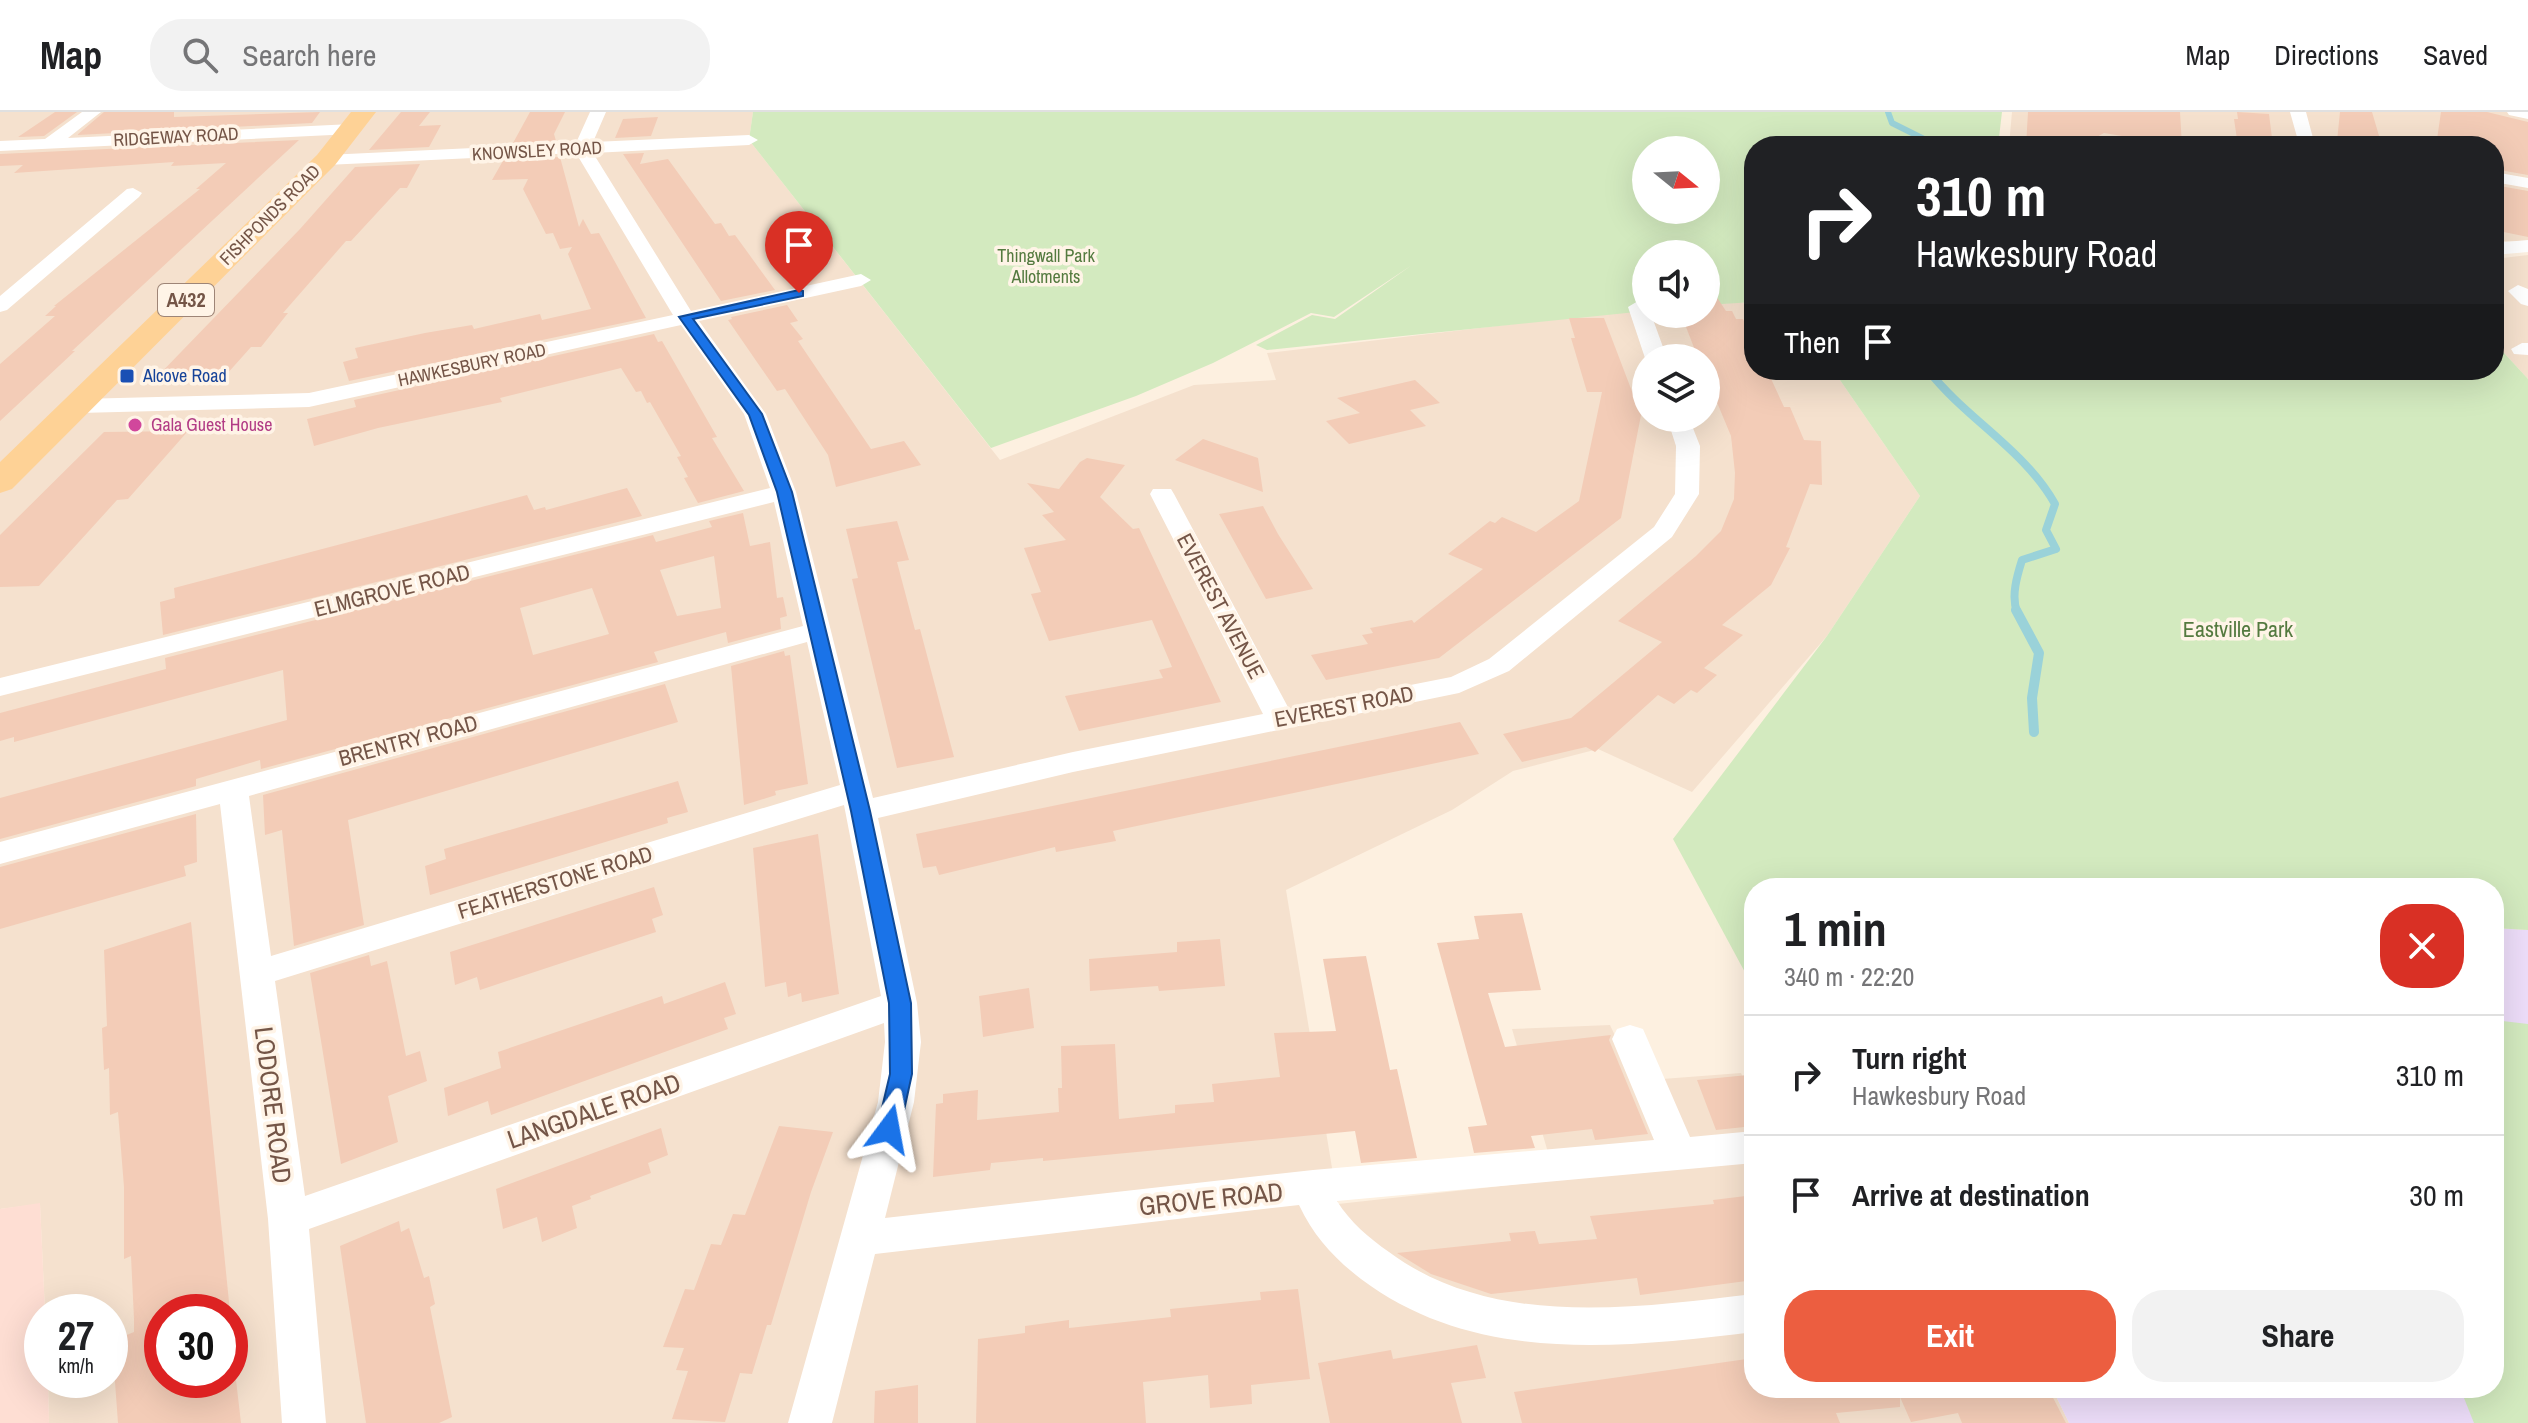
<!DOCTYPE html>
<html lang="en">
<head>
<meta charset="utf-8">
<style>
	:root { --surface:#fff; --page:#f2f2f2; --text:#202124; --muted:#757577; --line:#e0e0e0; --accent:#ec5e40 }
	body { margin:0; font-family:"Archivo Narrow",sans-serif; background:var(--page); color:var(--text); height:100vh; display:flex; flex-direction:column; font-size:30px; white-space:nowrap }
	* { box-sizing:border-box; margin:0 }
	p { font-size:26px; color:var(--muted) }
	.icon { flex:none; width:44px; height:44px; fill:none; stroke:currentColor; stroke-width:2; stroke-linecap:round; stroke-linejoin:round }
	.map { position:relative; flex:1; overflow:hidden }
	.side { position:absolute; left:1744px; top:766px; width:760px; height:520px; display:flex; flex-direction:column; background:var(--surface); border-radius:32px; box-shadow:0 8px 32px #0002 }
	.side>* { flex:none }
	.hud { position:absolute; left:1744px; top:24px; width:760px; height:244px; border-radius:32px; box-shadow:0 8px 32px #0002; background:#202124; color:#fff; overflow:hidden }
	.needle { width:52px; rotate:108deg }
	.tools { position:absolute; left:1632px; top:24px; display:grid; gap:16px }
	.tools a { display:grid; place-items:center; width:88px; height:88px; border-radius:50%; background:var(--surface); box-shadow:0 8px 32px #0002; font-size:40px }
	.speed { position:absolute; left:24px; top:1182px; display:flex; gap:16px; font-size:40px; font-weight:700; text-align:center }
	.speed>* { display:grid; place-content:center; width:104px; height:104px; border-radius:50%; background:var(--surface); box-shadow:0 8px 32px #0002; line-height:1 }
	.speed small { font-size:20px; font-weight:400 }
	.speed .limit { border:12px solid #d22; background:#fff; color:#111 }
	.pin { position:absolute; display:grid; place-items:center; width:68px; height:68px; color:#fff; margin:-82px -34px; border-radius:50% 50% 50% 0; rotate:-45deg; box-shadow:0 0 8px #0007 }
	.pin .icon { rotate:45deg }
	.me { position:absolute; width:88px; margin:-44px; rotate:13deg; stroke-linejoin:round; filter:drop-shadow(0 0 6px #0008) }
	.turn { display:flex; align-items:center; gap:28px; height:168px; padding:0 40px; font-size:36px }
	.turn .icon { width:104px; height:104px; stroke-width:2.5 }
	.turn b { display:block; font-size:56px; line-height:68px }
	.then { display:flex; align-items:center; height:76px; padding:0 40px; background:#0003; gap:16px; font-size:30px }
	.round { display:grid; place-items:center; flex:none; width:84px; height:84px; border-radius:32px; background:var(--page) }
	.overview { display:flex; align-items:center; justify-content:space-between; height:136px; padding:0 40px }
	h1 { font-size:48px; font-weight:700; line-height:60px }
	.primary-button { display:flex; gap:16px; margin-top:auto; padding:16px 40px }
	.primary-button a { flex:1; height:92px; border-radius:32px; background:var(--accent); color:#fff; font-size:32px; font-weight:700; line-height:92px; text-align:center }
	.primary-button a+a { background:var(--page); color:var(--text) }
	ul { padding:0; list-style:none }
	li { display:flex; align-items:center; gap:24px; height:120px; padding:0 40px; border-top:2px solid var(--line) }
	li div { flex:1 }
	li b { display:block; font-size:30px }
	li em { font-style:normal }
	header { display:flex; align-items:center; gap:48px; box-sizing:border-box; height:112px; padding:0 40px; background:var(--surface); border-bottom:2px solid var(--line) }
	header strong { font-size:38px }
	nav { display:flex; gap:44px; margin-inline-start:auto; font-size:28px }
	.search { width:560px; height:72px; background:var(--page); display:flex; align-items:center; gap:20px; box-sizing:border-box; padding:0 28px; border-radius:32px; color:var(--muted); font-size:30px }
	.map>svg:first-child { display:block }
	.residential { fill:#f5e1ce; fill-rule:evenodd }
	.commercial { fill:#feded3 }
	.education { fill:#edddf9 }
	.green { fill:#d3eabf; fill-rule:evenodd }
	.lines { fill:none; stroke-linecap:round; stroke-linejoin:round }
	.stream-far2 { stroke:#9ad2d9; stroke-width:6 }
	.stream-far1 { stroke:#9ad2d9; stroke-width:8 }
	.stream { stroke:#9ad2d9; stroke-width:10 }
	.building { fill:#f3ccb7; fill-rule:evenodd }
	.street { fill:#fff; fill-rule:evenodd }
	.primary { fill:#fed296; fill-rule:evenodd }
	.route { fill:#1a73e8; stroke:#114b97; stroke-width:2 }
	.transit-dot { fill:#1a4fb4; stroke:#fff4e7; stroke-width:3 }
	.hotel-dot { fill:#d1479c; stroke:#fff4e7; stroke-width:3 }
	.labels { text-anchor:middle; stroke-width:7; stroke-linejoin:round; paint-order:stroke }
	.far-street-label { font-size:18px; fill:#745547; stroke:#fff4e7 }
	.far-park-label { font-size:18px; fill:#547a3f; stroke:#fff4e7 }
	.far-transit-label { font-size:18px; fill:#164399; stroke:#fff4e7; text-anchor:start }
	.far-hotel-label { font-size:18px; fill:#b23c85; stroke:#fff4e7; text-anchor:start }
	.shield { fill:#fff4e7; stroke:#9e8577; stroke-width:2 }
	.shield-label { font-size:20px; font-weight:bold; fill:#745547 }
	.street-label { font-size:22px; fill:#745547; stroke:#fff4e7 }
	.park-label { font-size:22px; fill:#547a3f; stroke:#fff4e7 }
	.near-street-label { font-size:26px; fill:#745547; stroke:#fff4e7 }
</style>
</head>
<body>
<header>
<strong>Map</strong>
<div class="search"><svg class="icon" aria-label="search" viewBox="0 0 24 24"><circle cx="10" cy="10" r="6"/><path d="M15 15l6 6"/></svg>Search here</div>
<nav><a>Map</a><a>Directions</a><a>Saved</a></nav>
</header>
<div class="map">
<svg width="2528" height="1311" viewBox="0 0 2528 1311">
	<rect width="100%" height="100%" fill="#fdf0e0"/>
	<path class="residential" d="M0,0H753L749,28L1000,348L1194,273L1276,268L1267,241L1624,199L1706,202V192L1754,190V258H1833L1920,384L1827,524L1692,680L1598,637L1513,659L1452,698L1286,778L1338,1092L1556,1068L1512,917L1610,913L1636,969L1741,961L1754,988V1276H2052L2069,1311H49L48,1268H110V1200H45L40,1092L0,1097ZM1646,246H1706V306H1646ZM162,1200H230V1268H162Z
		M2012,0H2528V129H2494V34H2009Z
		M2528,143V267L2494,230V147Z"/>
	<path class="commercial" d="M40,1091L45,1200H42V1268H48L49,1311H0V1097Z"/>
	<path class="education" d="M2494,816L2528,818V1311H2069L2052,1276H2494Z"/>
	<path class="green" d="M753,0H2002L1998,34H1754V190L1706,193V142H1646V199L1267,238L1256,233L1312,203L1335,207L1412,153L1334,205L1311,201L1213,251L1136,284L991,336L749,28ZM1646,38H1706V98H1646Z
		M2494,230L2528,267V818L2494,816V776H1754V877L1673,727L1827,524L1920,384L1833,258H2494Z
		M2494,908L2528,912V1311H2474L2460,1276H2494Z"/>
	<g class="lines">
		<path class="stream-far2" d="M1888,0L1892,11L1924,27L1923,34"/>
		<path class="stream-far1" d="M1928,258C1966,307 2024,337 2055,392L2046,418L2056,437L2022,448C2017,464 2011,484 2017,500"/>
		<path class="stream" d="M2016,498L2039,541L2032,586L2034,620"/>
	</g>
	<path class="building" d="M55,0H77L44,24L18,25Z
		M104,0H174V5L320,0L312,11L77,23Z
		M401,0H430L419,14L441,13L429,35L369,38Z
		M530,0H565L554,22L556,29L513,31Z
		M2028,0H2180L2182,34L2104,21L2093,27L2095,34H2026Z
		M2237,0L2269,2L2273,34H2238L2234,7H2238Z
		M2340,0H2372L2382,34L2337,29Z
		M2441,0H2487L2528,10V63L2494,57V34H2436Z
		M658,5L651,24L615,26L623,7Z
		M299,28L72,239H75L0,309V252L55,204H45L56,194H54L200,77H196L226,51L171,54L174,50L14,61L23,53L0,54V42Z
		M644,41L640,52L668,47L715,112L721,111L729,124L735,123L775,178L721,189L623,42Z
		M560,45L579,115L583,107L591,122L599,121L646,206L349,269L343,250L358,246L355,236L425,221L472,213L474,217L540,202L542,208L591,197L568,142L572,135L560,137L553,121L546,122L523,77L528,67L492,68L504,47Z
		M420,52L407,76H400L351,129H346L283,201H288L261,235H251L226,263H209L204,269L152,270L300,117L355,55Z
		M2494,73L2528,79V125L2494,118Z
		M1706,169L1726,199H1732L1736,207H1743L1754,231V258H1767L1784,295H1790L1804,328L1821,329L1822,373L1810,372L1786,435L1790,436L1771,473L1722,513L1743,523L1704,556L1717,563L1697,581L1691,578L1674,592L1658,583L1595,640L1586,635L1522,650L1503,622L1571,606L1662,530L1618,509L1696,444L1721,419L1734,387L1735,361L1731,324L1706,264V246H1698L1681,202H1706Z
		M787,193L798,209L790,211L803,227L798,229L871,337L904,329L921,353L836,375L828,343L785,277L777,279L728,208L732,207L731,205Z
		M1569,206H1604L1641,303L1621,406L1439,546L1326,568L1311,543L1368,532L1362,523L1373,521L1370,516L1412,508L1414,511L1483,457L1448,442L1490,409L1495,411L1502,405L1536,420L1579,389L1602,280H1587L1571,226H1575Z
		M654,222L658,230L662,229L717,325L712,326L744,379L698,391L684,366L688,365L677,345L681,344L650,290L647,291L641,279L636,280L621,256L500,286L502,290L378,316L314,334L307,307L356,295L354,288Z
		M1415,268L1440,291L1410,298L1426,314L1349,332L1326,309L1360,301L1337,286Z
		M188,319L128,387L117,388L39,474L0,475V423L104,320Z
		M1203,327L1258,346L1263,380L1175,348Z
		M1087,346L1125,353L1100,385L1133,417L1139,416L1221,590L1079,619L1065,584L1163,566L1159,558L1172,555L1152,508L1049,529L1031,482L1041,480L1024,436L1066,428L1042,403L1054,400L1027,371L1059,377L1080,350Z
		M627,376L642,404L163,523L160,490L175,486L174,476L527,383L534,398L545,395L546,398Z
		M1263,394L1278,422L1313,477L1266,487L1219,402Z
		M743,401L750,434L770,430L777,486L783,485L787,504L780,506L781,517L728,531L726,520L654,540L658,550L261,657L260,648L196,667V674L0,727V686L287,608L283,558L14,630V625L0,629V601L166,557L165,546L653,423L656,430L712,415L709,409ZM714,444L721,496L677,504L660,458ZM592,476L609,522L533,543L520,496Z
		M897,409L909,448L897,450L915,518L920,517L954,645L897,656L852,467L858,466L846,417Z
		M784,539L785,544L790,543L808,672L775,679L776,683L744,693L731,554Z
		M665,572L678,610L348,708L364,813L294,834L282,718L265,723L263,683Z
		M1460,610L1479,642L1113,719L1116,729L1056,740L1055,735L939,763L936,754L923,756L916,722Z
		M678,669L688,700L667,706L668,711L430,783L425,754L446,747L444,737Z
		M196,702L197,750L184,754L186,764L0,817V755Z
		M818,722L839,882L802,890L801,881L788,885L786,870L765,875L753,736Z
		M654,775L663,803L652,807L656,820L480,878L477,865L455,873L450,840Z
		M1522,801L1541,878L1488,881L1505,935L1611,923L1609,928L1648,1022L1595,1028L1592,1017L1531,1024L1535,1036L1474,1041L1468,1015L1487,1013L1437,831L1479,827L1474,804Z
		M191,810L230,1200H162V1268H236L241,1311H118L112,1229L134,1220V1207L131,1144L124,1147V1075L118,1000L110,1003L109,956L104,958L102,916L107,914L104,838Z
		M1220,827L1225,874L1159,879L1158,874L1090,879L1089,847L1177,840V830Z
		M369,843L371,854L387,849L406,944L420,939L427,969L388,984L398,1030L341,1052L310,861Z
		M1366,844L1390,958L1397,957L1417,1046L1361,1051L1355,1019L1043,1049V1046L991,1051L990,1058L933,1065L936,992L943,991V982L978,978L977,1008L1059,1000L1058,976H1062L1061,934L1115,932L1119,1007L1175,1001V993L1214,990L1212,972L1280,965L1274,921L1336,919L1323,847Z
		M725,870L736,902L724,906L728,917L491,1003L488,989L448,1004L444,976L501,956L498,940L662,884L664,892Z
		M1029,876L1034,916L983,925L979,884Z
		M1748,963L1754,978V1014L1716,1018L1697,968Z
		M779,1014L833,1020L811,1080L771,1213H767L752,1262L740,1261L725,1310L672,1307L688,1259L676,1258L684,1236L663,1235L685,1177L694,1178L711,1132L721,1133L733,1102L745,1103Z
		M661,1016L668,1043L648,1051L651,1061L590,1084L591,1087L572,1094L577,1116L542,1130L537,1105L503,1117L496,1077Z
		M1754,1083V1168L1640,1183L1637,1166L1491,1182L1431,1162L1397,1141L1511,1129L1509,1121L1535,1119L1539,1132L1597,1127L1590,1104L1714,1092L1713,1088Z
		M399,1109L401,1120L409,1116L424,1166L429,1164L435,1192L430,1195L452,1305L439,1311H366L340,1134Z
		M1298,1177L1310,1267L1251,1273L1252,1292L1210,1296L1208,1263L1143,1270L1146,1311H976L978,1227L1025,1221V1214L1069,1208V1216L1171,1205L1170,1197L1261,1188L1260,1180Z
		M1477,1233L1486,1266L1451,1271L1462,1311H1330L1318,1251L1391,1238L1393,1247Z
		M1754,1246V1276H2048L2066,1311H1962L1958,1301L1911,1310L1900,1285V1295L1836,1301L1840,1311H1522L1514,1280Z
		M918,1273V1311H874L875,1279Z"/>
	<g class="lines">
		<path class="street" d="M82,0H101L68,26L352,12L360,17L352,22L0,39V29L45,27Z
			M590,0H606L593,30L749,23L758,28L749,33L593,41L691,199L861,162L871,168L861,174L699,209L766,302L796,380L873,686L1073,640L1263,602L1150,382L1153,377H1171L1174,382L1289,597L1451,565L1489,547L1654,415L1675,382L1676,334L1667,306H1689L1700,334L1699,382L1672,425L1509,559L1459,581L1073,660L878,706L917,891L921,930L914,990L885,1106L1313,1058L1654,1028L1612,927L1617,917L1630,913L1643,917L1690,1025L1754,1019V1051L1337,1089C1350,1110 1369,1126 1389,1140C1493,1217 1633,1196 1754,1182V1220C1621,1236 1475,1253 1361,1167C1334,1146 1314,1125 1299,1093L875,1142L832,1311H788L878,990L885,930L884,911L309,1117L326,1311H282L268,1107L220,692L0,752V730L803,514L774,390L0,584V566L770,376L744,302L681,213L309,295L79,301L68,294L79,287L309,281L673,203L576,41L326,53L317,48L326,43L576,31ZM807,530L840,673L271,844L249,684ZM844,693L881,884L305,1084L275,869Z
			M2290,0H2306L2313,26L2322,34L2299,32Z
			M2507,0H2528V7L2509,3Z
			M2104,24L2145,29L2154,34L2098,33L2095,29L2098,25Z
			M2494,60L2528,66V76L2494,70Z
			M133,76L142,81L139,85L7,198L0,200V184L127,77Z
			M2528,128V140L2494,143V131Z
			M2518,173L2528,177V194L2521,192L2508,179Z
			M1638,189L1646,192V202H1651L1667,246H1645L1628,195Z
			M2522,231H2528V243L2514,242L2511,237Z"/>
		<path class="primary" d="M351,0H376L335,53L12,377L0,381V350L317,43Z"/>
	</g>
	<path class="route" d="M799,178L803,179V184L693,207L762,302L792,380L870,699L911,891L912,962L900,1017L897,1024L889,1027L881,1024L877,1017L890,962L889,891L851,699L777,380L749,303L679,205Z"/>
	<rect class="transit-dot" x="119" y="256" width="16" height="16" rx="4"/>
	<circle class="hotel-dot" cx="135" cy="313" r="8"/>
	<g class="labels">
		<g class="far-street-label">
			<text transform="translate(176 25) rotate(-3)" y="6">RIDGEWAY ROAD</text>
			<text transform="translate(537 39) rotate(-3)" y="6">KNOWSLEY ROAD</text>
			<text transform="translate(270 103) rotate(-45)" y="6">FISHPONDS ROAD</text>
			<text transform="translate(472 253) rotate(-12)" y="6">HAWKESBURY ROAD</text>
		</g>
		<g class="far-park-label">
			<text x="1046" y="150">Thingwall Park<tspan x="1046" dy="21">Allotments</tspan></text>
		</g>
		<g class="far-transit-label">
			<text x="143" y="270">Alcove Road</text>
		</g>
		<g class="far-hotel-label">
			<text x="151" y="319">Gala Guest House</text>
		</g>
		<rect class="shield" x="158" y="172" width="56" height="32" rx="6"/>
		<g class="shield-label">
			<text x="186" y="195">A432</text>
		</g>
		<g class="street-label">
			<text transform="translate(392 478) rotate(-14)" y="8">ELMGROVE ROAD</text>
			<text transform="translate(1221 494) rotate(62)" y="8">EVEREST AVENUE</text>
			<text transform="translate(1344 594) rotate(-11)" y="8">EVEREST ROAD</text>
			<text transform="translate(408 628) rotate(-15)" y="8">BRENTRY ROAD</text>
			<text transform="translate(555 770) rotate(-17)" y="8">FEATHERSTONE ROAD</text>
		</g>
		<g class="park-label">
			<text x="2238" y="525">Eastville Park</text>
		</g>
		<g class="near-street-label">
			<text transform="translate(273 993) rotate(83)" y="9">LODORE ROAD</text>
			<text transform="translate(594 999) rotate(-19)" y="9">LANGDALE ROAD</text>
			<text transform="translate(1211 1087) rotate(-6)" y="9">GROVE ROAD</text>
		</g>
	</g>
</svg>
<div class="tools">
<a><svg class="needle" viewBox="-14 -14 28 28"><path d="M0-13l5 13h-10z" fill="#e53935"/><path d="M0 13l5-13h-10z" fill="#757577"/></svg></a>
<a><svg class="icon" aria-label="sound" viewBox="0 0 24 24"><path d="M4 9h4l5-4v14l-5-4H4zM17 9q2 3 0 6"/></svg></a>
<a><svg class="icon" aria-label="layers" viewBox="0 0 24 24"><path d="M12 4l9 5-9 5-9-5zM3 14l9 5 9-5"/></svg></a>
</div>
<div class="speed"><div>27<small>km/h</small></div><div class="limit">30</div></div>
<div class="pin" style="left:799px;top:181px;background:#d93025"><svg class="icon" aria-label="arrive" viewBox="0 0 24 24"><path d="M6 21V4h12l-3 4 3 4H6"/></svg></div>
<svg class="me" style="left:889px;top:1017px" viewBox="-20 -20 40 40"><path d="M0-17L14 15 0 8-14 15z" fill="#1a73e8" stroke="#fff" stroke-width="4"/></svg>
<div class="hud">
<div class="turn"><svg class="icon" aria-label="right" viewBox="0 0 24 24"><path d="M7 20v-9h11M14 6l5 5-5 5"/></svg><div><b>310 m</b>Hawkesbury Road</div></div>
<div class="then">Then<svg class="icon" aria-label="arrive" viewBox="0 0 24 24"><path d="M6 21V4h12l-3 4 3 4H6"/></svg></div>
</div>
<section class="side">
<div class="overview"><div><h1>1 min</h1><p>340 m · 22:20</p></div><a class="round" style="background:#d93025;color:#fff"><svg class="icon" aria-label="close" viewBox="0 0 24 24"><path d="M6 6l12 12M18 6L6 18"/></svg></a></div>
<ul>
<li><svg class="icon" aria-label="right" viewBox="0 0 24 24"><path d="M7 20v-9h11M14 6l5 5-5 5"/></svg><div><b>Turn right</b><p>Hawkesbury Road</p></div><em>310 m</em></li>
<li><svg class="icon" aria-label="arrive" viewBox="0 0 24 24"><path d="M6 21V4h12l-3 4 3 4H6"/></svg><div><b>Arrive at destination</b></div><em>30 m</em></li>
</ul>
<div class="primary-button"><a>Exit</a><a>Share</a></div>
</section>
</div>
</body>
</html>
